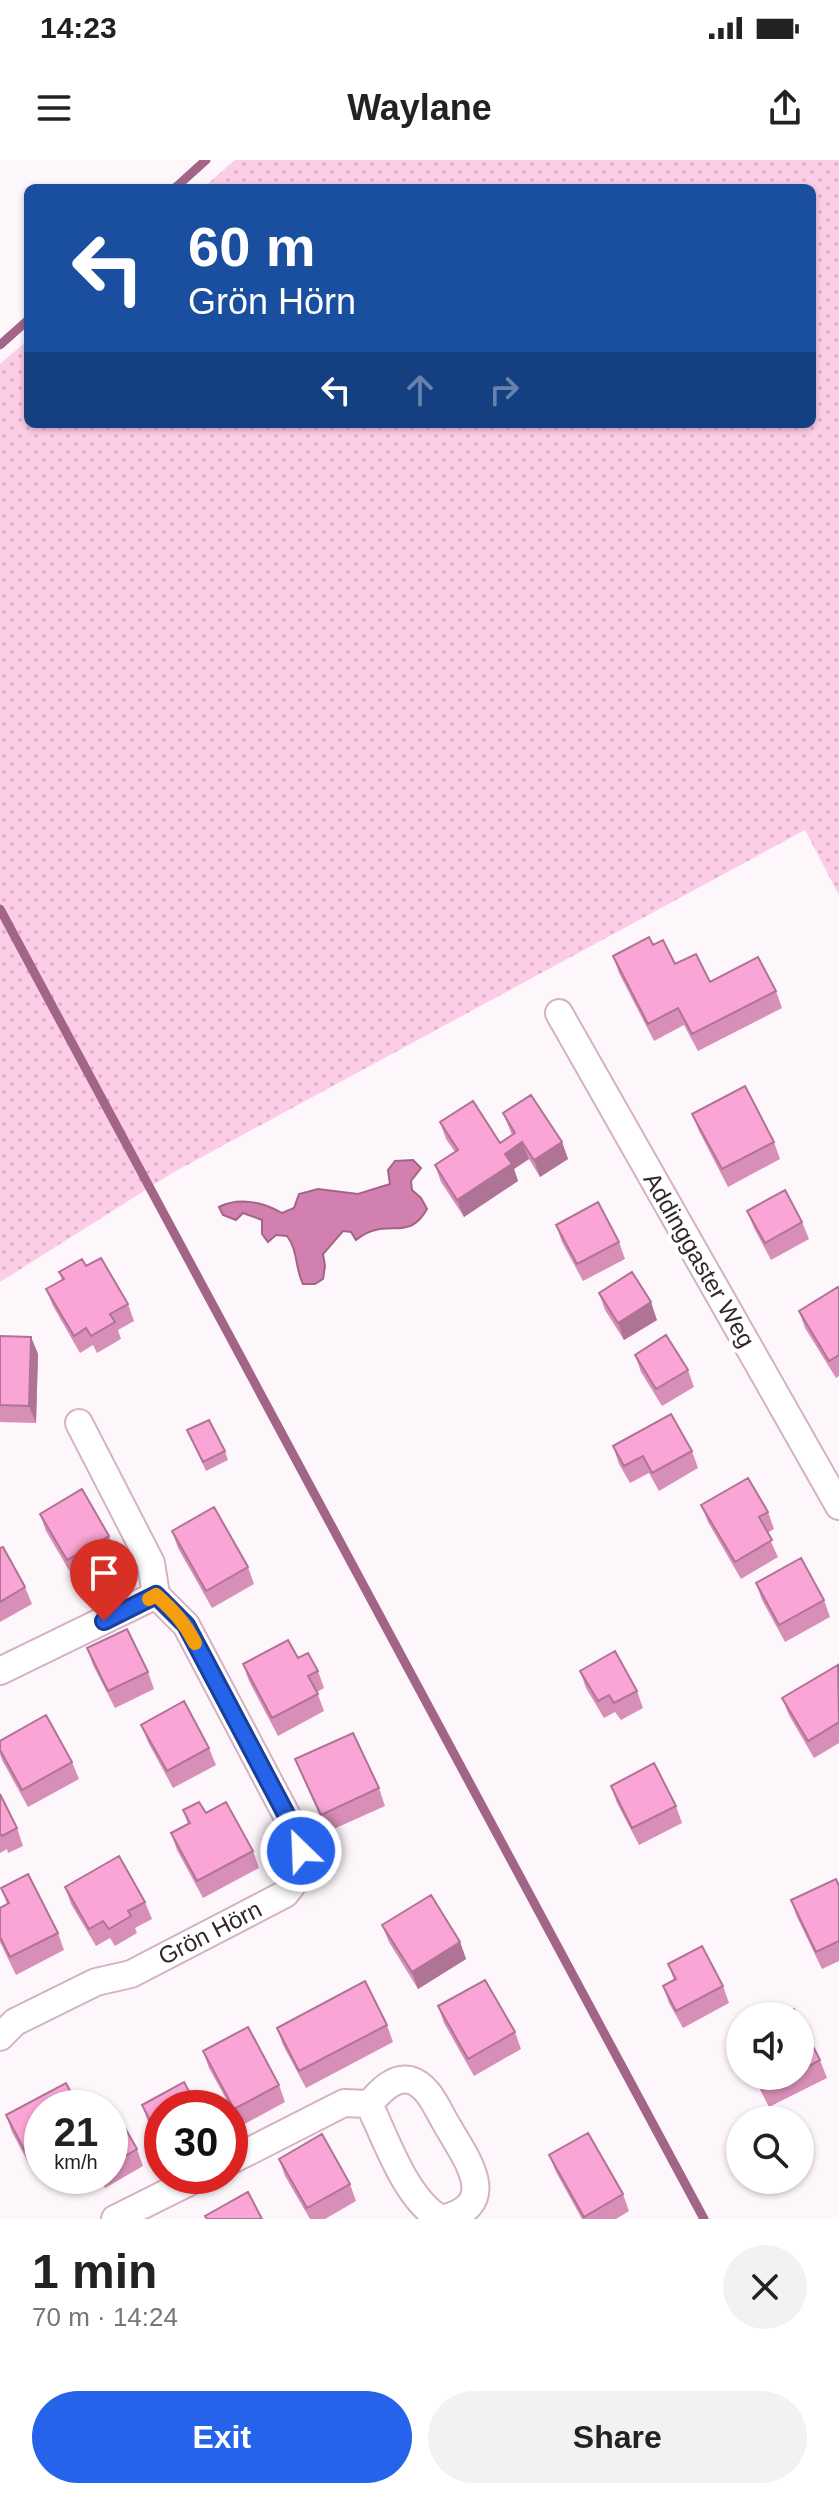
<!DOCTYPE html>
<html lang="en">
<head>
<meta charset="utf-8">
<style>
	:root { --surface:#fff; --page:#f2f2f2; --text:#222; --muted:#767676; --accent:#2563eb }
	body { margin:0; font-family:Arial,sans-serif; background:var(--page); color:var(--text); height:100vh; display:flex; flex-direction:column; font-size:30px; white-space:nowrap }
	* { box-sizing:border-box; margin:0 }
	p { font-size:26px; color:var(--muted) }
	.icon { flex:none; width:44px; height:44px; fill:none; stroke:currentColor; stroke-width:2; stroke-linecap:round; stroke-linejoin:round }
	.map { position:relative; height:2059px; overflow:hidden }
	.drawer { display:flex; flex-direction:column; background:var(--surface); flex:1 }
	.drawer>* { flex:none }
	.hud { position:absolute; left:24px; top:24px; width:792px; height:244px; border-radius:12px; box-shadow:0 2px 6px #0004; background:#1a4fa0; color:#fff; overflow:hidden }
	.fabs { position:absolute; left:726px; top:1842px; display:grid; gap:16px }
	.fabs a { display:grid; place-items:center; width:88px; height:88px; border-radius:50%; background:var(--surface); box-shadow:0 2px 6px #0004; font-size:40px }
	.speed { position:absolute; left:24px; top:1930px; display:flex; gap:16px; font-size:40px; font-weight:700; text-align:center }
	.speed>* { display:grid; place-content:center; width:104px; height:104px; border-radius:50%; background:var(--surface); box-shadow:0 2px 6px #0004; line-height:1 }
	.speed small { font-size:20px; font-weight:400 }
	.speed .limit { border:12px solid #d22; background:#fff; color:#111 }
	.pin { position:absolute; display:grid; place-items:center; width:68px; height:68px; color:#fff; margin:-82px -34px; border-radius:50% 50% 50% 0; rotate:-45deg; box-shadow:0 0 8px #0007 }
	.pin .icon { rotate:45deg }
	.me { position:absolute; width:88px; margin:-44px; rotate:336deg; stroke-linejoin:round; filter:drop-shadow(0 0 6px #0008) }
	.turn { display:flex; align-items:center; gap:28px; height:168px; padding:0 32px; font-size:36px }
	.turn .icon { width:104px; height:104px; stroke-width:2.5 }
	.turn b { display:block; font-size:56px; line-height:68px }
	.lanes { display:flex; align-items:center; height:76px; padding:0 32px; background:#0003; justify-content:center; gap:40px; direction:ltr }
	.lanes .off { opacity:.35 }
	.round { display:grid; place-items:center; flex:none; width:84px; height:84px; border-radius:42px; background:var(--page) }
	.overview { display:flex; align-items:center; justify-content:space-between; height:136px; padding:0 32px }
	h1 { font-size:48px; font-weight:700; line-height:60px }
	.cta { display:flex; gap:16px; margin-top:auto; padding:16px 32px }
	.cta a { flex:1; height:92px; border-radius:48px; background:var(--accent); color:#fff; font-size:32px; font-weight:700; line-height:92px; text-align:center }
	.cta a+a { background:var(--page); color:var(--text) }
	.status { display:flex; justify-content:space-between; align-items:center; height:56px; padding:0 40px; background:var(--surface); direction:ltr }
	.status svg { height:22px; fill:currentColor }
	header { display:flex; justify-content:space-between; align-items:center; height:104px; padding:0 32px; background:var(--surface); font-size:36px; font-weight:700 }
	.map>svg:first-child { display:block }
	.grass { fill:url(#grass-dots) }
	.water { fill:#d280af; stroke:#a26588; stroke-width:2 }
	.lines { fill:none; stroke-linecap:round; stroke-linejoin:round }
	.stream { stroke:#a26588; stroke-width:9 }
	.minor-casing { stroke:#d4b2c4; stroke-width:30 }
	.minor { stroke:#fff; stroke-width:26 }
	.wall { fill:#d78eb7 }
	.shaded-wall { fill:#af7495 }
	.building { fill:#faa5d5; stroke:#af7495; stroke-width:2 }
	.route-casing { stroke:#184099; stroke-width:20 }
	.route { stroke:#2563eb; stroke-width:14 }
	.slow { stroke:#f59e0b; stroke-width:14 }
	.labels { text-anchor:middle; stroke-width:8; stroke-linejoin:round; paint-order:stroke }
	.street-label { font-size:24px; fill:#33252c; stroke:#fff }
</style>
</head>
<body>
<div class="status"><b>14:23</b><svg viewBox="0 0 49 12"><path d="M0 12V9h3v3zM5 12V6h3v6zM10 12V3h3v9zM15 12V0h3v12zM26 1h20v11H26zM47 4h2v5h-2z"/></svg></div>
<header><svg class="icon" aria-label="menu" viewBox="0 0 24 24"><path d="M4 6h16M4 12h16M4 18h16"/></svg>Waylane<svg class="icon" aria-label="share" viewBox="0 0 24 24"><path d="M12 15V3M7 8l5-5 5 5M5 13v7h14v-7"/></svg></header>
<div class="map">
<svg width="839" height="2059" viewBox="0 0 839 2059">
	<defs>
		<pattern id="grass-dots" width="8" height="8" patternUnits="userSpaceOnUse" patternTransform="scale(2)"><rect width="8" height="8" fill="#fdcce6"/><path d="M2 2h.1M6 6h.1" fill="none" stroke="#d9afc5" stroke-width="1.8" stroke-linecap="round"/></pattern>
	</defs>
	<rect width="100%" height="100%" fill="#fdf6fa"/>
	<path class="grass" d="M235,0H839V735L805,670L174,1012L0,1122V204L28,180V264H812V28H203Z"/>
	<path class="water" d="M413,1000L421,1008L411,1021L412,1030L421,1038L427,1049C408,1084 386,1055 356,1080L351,1072L343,1071L323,1094L325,1106L323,1119L315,1124H303C295,1108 298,1090 287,1076L276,1075L268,1082L262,1074V1060L243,1053L236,1060L223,1055L219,1047C239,1037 263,1042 282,1053L294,1048L299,1034L318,1029L358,1034L390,1024L388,1010L395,1001Z"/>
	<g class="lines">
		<path class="stream" d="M175,28L206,0
			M0,185L28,160
			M0,749L704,2059"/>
		<defs>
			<path id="minor" d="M559,853L839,1346
				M79,1263L151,1403L156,1435
				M0,1511L156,1435L186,1465L296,1673C304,1699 303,1714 285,1734L131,1814L96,1822L15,1862L0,1877
				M369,1944C386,1979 406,2040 441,2059
				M230,2001L344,1943L369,1944C379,1933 393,1916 410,1920C429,1925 438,1951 448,1967C468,2001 501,2045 442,2059
				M115,2059L201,2016"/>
		</defs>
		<use href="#minor" class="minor-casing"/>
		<use href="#minor" class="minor"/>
	</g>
	<path class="wall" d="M653,785L675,804L710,822L776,831L782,848L698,891L684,865L654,881L619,813L613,796Z
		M503,953L562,982L568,999L540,1017L529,999L514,1009L518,1021L464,1057L441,1022L435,1005L455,992L446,979L440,962L500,983L512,975Z
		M692,954L774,982L780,999L728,1027L699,971Z
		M747,1051L802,1062L809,1079L771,1100L754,1068Z
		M556,1065L619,1082L625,1099L583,1121L562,1082Z
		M86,1106L128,1144L134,1161L118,1170L121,1179L97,1193L93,1185L80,1193L53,1146L46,1129L62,1120L59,1112Z
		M839,1129V1216L836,1218L805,1168L799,1151Z
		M599,1133L657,1160L624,1180L605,1150Z
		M0,1176L31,1177L38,1194L36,1263L0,1262Z
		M635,1195L688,1210L694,1227L662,1246L641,1212Z
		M187,1270L225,1291L228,1300L206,1311Z
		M613,1286L692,1291L698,1308L659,1331L649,1313L630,1323L619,1304Z
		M701,1345L768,1352L774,1369L767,1373L778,1397L741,1419L708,1362Z
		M40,1354L109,1376L115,1393L73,1417L46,1371Z
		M172,1371L248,1407L254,1424L212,1448L178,1388Z
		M0,1388L25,1427L32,1444L0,1462Z
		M756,1423L824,1440L830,1457L785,1482L762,1440Z
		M87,1488L148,1512L154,1529L115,1548L93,1505Z
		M298,1498L318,1511L324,1528L317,1532L324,1551L278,1576L249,1521L243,1504Z
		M839,1506V1583L814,1598L789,1555L782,1538Z
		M580,1511L637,1531L643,1548L621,1560L615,1552L604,1558L586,1528Z
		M141,1565L209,1588L216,1605L173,1628L148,1582Z
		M0,1581L72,1602L79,1619L28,1647L2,1600L0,1594Z
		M295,1599L379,1628L385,1646L327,1672L302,1616Z
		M611,1626L676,1646L682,1663L639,1685L617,1643Z
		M0,1634L17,1668L23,1686L8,1693L7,1689L0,1693Z
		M183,1650L253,1691L259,1708L203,1738L177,1690L171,1673L188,1664Z
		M839,1726V1801L822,1809L797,1757L791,1740Z
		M65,1727L145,1742L152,1759L135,1768L137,1773L115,1786L110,1778L96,1786L71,1744Z
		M1,1728L58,1773L64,1790L16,1815L0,1782V1748L7,1744Z
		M382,1765L460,1782L466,1799L418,1829L389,1782Z
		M668,1804L723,1826L729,1843L683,1868L669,1843L663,1826L674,1820Z
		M438,1846L515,1872L521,1889L474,1916L444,1863Z
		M800,1861L820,1900L827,1918L769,1947L753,1916H800Z
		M387,1865L393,1882L306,1928L283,1885L277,1868Z
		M203,1891L279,1925L285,1942L241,1966L209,1908Z
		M142,1945L162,1948V1989L148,1962Z
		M42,1948V2002L31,2008L12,1972L6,1955Z
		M110,1977L137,1989L143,2006L105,2028L99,2016H110Z
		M549,1995L623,2034L629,2051L616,2059H582L556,2012Z
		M279,1999L350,2024L356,2041L325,2059H310L285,2016Z"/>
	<path class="shaded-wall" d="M522,982L529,999L514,1009L518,1021L464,1057L457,1040L505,994Z
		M562,982L568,999L540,1017L534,1000Z
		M651,1142L657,1160L624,1180L618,1163Z
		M31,1177L38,1194L36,1263L29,1246Z
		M460,1782L466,1799L418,1829L412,1812Z"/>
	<path class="building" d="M649,777L653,785L663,780L675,804L696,794L710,822L758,797L776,831L692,874L678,848L648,864L613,796Z
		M745,926L774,982L722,1009L692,954Z
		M531,935L562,982L534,1000L522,982L505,994L512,1004L457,1040L435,1005L458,990L440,962L473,941L500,983L515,973L503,953Z
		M785,1030L802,1062L765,1083L747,1051Z
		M598,1042L619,1082L577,1104L556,1065Z
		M101,1098L128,1144L110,1154L115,1162L91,1176L86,1168L74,1176L46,1129L64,1119L59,1112L82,1099L86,1106Z
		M632,1112L651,1142L618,1163L599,1133Z
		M838,1127L839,1129V1195L829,1201L799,1151Z
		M666,1175L688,1210L656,1229L635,1195Z
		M0,1176L31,1177L29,1246L0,1245Z
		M671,1254L692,1291L652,1313L643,1296L624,1306L613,1286Z
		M209,1260L225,1291L203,1302L187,1270Z
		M748,1318L768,1352L759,1357L772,1380L735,1402L701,1345Z
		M82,1329L109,1376L67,1400L40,1354Z
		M214,1347L248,1407L206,1431L172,1371Z
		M3,1387L25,1427L0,1442V1388Z
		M801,1398L824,1440L779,1465L756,1423Z
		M127,1469L148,1512L108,1531L87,1488Z
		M288,1480L298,1498L308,1493L318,1511L308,1516L318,1534L272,1558L243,1504Z
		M615,1491L637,1531L614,1543L609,1535L598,1541L580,1511Z
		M838,1505L839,1562L808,1581L782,1538Z
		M184,1541L209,1588L167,1611L141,1565Z
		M46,1555L72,1602L22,1630L0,1590V1581Z
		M353,1573L379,1628L321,1655L295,1599Z
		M654,1603L676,1646L632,1668L611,1626Z
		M0,1634L17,1668L2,1676L0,1673Z
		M199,1642L206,1653L226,1642L253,1691L197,1721L171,1673L190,1663L183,1650Z
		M119,1696L145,1742L128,1751L131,1756L109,1769L103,1761L89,1769L65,1727Z
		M28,1714L58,1773L10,1797L0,1777V1748L9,1743L1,1728Z
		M836,1719L839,1726V1781L816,1792L791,1740Z
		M431,1735L460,1782L412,1812L382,1765Z
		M702,1786L723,1826L676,1851L663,1826L676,1819L668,1804Z
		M485,1820L515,1872L468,1899L438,1846Z
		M365,1821L387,1865L299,1911L277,1868Z
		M794,1849L798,1856H781Z
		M800,1861L820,1900L800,1911Z
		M248,1867L279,1925L234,1949L203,1891Z
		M756,1916H790L763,1930Z
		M184,1922L198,1948H162V1981H161L142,1945Z
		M66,1923L79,1948H42V1982L25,1991L6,1955Z
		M125,1968L137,1989L110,2005V1977Z
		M588,1973L623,2034L584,2057L549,1995Z
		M322,1974L350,2024L307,2048L279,1999Z
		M248,2032L262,2059H207L205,2056Z"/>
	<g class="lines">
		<defs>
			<path id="route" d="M104,1461L156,1435L186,1465L296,1673L301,1691"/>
		</defs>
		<use href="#route" class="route-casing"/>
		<use href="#route" class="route"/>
		<path class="slow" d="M149,1439L156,1435C173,1450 185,1463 195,1483"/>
	</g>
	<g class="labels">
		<g class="street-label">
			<text transform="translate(699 1100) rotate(60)" y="8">Addinggaster Weg</text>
			<text transform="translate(210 1773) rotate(-27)" y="8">Grön Hörn</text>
		</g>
	</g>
</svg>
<div class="fabs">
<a><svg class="icon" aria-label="sound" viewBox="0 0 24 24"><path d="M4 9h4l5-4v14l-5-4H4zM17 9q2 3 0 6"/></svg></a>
<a><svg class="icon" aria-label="search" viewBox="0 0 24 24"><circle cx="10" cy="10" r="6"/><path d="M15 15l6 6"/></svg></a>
</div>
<div class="speed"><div>21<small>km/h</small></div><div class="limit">30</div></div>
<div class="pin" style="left:104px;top:1461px;background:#d93025"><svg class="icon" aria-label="arrive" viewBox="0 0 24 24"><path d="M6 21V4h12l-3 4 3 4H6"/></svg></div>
<svg class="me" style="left:301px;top:1691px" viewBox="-20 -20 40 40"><circle r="17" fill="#2563eb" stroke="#fff" stroke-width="3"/><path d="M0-11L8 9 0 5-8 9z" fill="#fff"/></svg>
<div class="hud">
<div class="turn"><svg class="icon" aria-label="left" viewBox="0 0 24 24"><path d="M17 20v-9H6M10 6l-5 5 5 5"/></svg><div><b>60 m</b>Grön Hörn</div></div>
<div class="lanes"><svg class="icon" aria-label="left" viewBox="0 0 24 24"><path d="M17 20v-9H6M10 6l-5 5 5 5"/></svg><svg class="icon off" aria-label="ahead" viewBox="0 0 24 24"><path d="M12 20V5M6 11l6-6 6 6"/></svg><svg class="icon off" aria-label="right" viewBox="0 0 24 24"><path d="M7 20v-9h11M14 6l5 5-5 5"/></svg></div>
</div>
</div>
<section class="drawer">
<div class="overview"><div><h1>1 min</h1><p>70 m · 14:24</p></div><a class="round"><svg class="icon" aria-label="close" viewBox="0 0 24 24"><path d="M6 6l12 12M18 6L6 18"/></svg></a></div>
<div class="cta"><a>Exit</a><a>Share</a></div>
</section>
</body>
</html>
